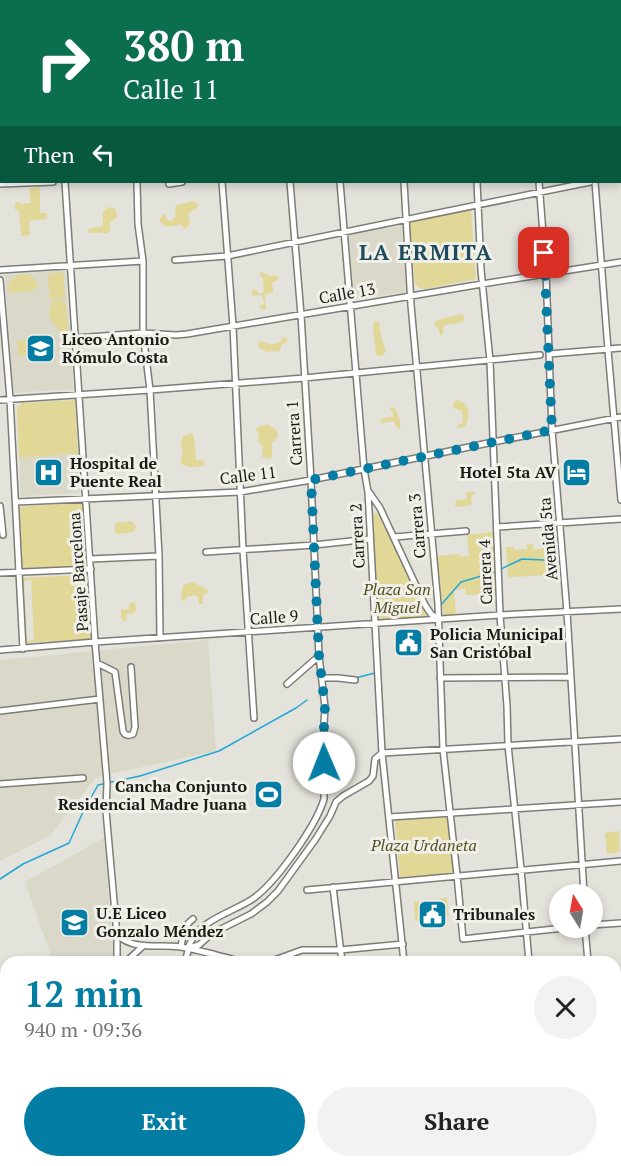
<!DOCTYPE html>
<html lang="en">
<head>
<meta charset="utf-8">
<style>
	:root { --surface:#fff; --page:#f2f2f2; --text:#222; --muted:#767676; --accent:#047da4 }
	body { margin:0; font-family:"PT Serif",serif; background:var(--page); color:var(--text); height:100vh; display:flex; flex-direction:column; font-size:22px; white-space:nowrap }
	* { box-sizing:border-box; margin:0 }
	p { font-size:20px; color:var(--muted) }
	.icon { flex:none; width:33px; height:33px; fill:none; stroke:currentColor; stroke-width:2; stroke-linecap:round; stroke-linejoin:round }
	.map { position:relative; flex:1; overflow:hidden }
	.sheet { position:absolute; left:0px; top:956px; width:621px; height:212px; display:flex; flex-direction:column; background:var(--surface); border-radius:18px 18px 0 0; box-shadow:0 3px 9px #0003 }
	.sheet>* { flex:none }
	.top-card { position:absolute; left:0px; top:0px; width:621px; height:183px; box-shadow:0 3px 9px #0003; background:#0b6e4f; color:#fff; overflow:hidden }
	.needle { width:39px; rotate:349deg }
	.tools { position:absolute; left:549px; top:884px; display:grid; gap:12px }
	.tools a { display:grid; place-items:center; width:54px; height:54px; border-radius:50%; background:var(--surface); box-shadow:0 3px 9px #0003; font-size:30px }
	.pin { position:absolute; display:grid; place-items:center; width:51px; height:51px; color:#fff; margin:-26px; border-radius:12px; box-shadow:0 3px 9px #0006 }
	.me { position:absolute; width:66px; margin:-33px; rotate:359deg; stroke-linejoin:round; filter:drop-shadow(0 0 4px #0008) }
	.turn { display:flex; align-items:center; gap:21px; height:126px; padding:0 24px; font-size:27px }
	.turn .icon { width:78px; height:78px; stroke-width:2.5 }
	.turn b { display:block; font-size:42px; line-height:51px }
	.then { display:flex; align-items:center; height:57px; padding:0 24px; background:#0003; gap:12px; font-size:22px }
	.round { display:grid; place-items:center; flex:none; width:63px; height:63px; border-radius:32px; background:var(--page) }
	.summary { display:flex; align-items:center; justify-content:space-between; height:102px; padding:0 24px }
	h1 { font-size:36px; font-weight:600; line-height:45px; color:var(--accent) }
	.action { display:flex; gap:12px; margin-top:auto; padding:12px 24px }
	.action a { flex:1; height:69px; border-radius:36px; background:var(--accent); color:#fff; font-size:24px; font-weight:600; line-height:69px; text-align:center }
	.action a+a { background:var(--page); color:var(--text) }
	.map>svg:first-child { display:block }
	.built { fill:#dad8c9 }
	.green { fill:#e1d796; fill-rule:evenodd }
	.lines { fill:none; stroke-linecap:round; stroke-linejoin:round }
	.stream { stroke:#22a7d8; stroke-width:1.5 }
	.river { stroke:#22a7d8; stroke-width:9 }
	.minor-casing { stroke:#7d7c75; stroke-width:8 }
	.minor { stroke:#fff; stroke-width:5 }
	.route { stroke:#047da4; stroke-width:10; stroke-dasharray:0 18 }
	.labels { text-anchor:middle; stroke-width:6; stroke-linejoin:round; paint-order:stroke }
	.street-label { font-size:16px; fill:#1a1a17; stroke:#f1f0e8 }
	.poi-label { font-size:16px; font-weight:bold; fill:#1a1a17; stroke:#f1f0e8; text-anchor:start }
	.park-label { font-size:16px; font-style:italic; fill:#564f24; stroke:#f1f0e8 }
	.district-label { font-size:22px; font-weight:bold; letter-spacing:1.5px; fill:#1c4a5e; stroke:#f1f0e8 }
</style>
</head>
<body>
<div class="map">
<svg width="621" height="1166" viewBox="0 0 621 1166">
	<rect width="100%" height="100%" fill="#e3e2db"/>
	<path class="built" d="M402,226L406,292L353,300L349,235Z
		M65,270L74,389L13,393L5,275Z
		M78,453L80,493L21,496L19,458Z
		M208,640L216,751L96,777L51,835L0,861V660Z
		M104,838L114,961H53L25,882Z"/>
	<path class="green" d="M20,0H320V1H18Z
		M40,187V213H47V219L29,221L30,235L21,236L19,210H15V203L20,202L21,204L31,203L29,188Z
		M194,201L196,202L198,206L196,209L188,213L190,222L187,228L185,229L181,225L167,227L161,223L160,219L163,213L165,214L167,220L172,221L176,216L175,208L177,205Z
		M108,207L114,208L117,214L116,218L110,222V231L107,233H89L88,229L103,226V212Z
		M471,210L476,279L425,289L420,288L415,284L409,223Z
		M63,272L65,298L50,299L48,274Z
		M261,272L270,276L277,275L278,280L272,283L273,292L265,295L266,309L264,310L259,308L260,306L264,304L263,297L260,295L253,296L251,294L253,290L255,289L260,294L264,292L263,278L259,274Z
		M21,274L30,275L33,276L34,280L38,284L37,288L32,291L10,293L8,290C8,283 14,276 21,274Z
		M53,300H61L66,305L68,322V331L65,335L60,334L58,327C46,321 49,310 53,300Z
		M461,314L464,316L463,322L445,325L443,328V334L440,336L439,329L434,325L435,321Z
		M374,321L379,322C380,332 382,342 386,351L382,356H378L376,355L373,327Z
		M284,337L287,339V342L282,344L280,350L279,352L272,351L267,352L258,347V344L260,341C264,341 265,343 269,344C273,344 277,343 281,342L282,338Z
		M47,338L49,353L19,356L17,341Z
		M75,400L78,453L19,458L17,408L22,403Z
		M457,400C460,401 463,402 465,404C470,410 469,421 465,427L458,428V425L463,423L462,411L453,408V403Z
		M391,407L395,408C397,415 402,421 400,429L397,428L394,421L383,423L380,421L383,418L393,417V412L389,409Z
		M267,424C277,431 283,433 272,443V457L268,459L262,457L263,447L258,441L259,435L256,429L258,427Z
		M192,433L194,437L196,460L204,461L205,464L204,466C196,467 183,469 180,461C186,451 180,450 181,443C182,440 183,438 183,436Z
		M475,491V493L471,496L472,505L460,507L455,506L456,500L467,499L466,493Z
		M83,502L87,566L22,568L20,507Z
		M375,513L379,514L427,617L380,620L372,516Z
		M132,521L136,527L134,532L118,534L115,533V523Z
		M493,532L495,559V586L484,588V594L466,595L465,588L454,590L456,615L444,616L437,556L459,554L461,557L469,556L467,535Z
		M527,544H533V550L544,548L545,560H551L552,575L508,577L506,547H514L515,550L527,549Z
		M86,575L91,639L25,643L22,578ZM31,580L34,640L27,641L24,581Z
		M193,582L208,590V592L203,595V604H199L198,598L196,595L187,597L184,602L181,598L183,585Z
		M132,602L135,603L136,612L128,614L126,616L127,621H123L121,618V610L129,609L130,603Z
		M271,782L280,789L265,808L257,800Z
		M450,814L455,873L400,879L395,819Z
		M619,831L620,852L607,854L605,833Z
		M441,898H447L449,917L437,918L436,905H442Z
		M414,901H419L420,907L426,906L427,920L415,921Z"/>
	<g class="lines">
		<path class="stream" d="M499,570L522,559L544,560
			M440,606L461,582L495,572
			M355,678L375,673
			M0,879L23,864L69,843L83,812L98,785L140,776L219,751L296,708L307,700"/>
		<path class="river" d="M0,1105H6
			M561,1161L566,1166"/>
		<defs>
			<path id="minor" d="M323,0V2
				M389,0V2
				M528,0V2
				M579,0V2
				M620,31H621
				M0,61H2
				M0,99H2
				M620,103H621
				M620,176H621
				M65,182L95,642L107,783L106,811L117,935V962
				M137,182L138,224L143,261V333L150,390L159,556L160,638
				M222,182L233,326L243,550L254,718
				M340,182L364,469L368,492L382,753L404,962
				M404,182L411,305L438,604L443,749L457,875L463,939L573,927
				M477,182L481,270L490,361L500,615L507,706L508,745L521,869L529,962
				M539,182L546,273L552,430L567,612L584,894
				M595,182L608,350L621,500
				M0,184L53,182
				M169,184L182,182
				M175,260L227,256L590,182
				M0,270L143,261
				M0,280L10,399L23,649
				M76,338L143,333L176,335L187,334L482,284L621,262
				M549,354L621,348
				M0,400L150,390L304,378L540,355
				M369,492L380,508L425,605L431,614L438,619
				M16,502L240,492L311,480L493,442L621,417
				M0,506L3,535
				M497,527L621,519
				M394,537L466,531
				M206,552L314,545L370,539
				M90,559L159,556
				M0,573L91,569
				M0,650L95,642L500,615L621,609
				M97,663L115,672L123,731C125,736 129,736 133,734L135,727L131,667
				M323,678H338L355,680
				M440,678L571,677
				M287,684L319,656
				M0,711L100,699
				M382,753L621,739
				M0,784L83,778
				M390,817L621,802
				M333,887L342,962
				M307,890L621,861
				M592,925L621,923
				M585,927L588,962
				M117,935C135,951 158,944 180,947C191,948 202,952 213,954C222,957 231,958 240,962
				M181,947C183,935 183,926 193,919
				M189,948L199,945L210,935L223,928L251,914L267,902L278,891L315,840L330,816L336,802L343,796L369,781L373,776L375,759L382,753
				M122,962L129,959L143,946
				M185,962C187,956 188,949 190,943C201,919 234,912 254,898C277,881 316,826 324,799V724L325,707L319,656L311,480L301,315L290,182
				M269,962L302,950H340L403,944
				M615,985L621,984
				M615,990L621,989
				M0,1023L6,1021
				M615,1116L621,1120
				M0,1147L6,1145
				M615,1148H621
				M153,1161L163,1166
				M298,1161V1166
				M392,1161L394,1166
				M425,1161L427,1166
				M595,1161L596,1166
				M604,1161L605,1166
				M37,1166L70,1161
				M208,1166L209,1161"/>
		</defs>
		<use href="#minor" class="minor-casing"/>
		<use href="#minor" class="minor"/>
	</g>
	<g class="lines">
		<path class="route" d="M324,763V724L325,707L319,656L311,480L552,430L544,253"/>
	</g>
	<defs>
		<symbol id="university-square" viewBox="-11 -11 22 22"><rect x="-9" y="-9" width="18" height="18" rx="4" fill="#047da4" stroke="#f1f0e8"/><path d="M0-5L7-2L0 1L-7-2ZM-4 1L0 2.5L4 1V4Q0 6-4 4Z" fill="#fff"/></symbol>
		<symbol id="hospital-square" viewBox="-11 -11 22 22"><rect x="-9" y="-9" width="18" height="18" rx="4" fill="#047da4" stroke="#f1f0e8"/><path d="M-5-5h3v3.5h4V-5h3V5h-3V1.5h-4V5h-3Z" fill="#fff"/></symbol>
		<symbol id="hotel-square" viewBox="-11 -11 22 22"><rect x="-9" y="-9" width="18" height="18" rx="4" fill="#047da4" stroke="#f1f0e8"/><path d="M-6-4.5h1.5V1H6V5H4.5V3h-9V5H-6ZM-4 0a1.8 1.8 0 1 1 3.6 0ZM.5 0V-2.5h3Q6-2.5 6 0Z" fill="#fff"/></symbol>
		<symbol id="civic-square" viewBox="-11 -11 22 22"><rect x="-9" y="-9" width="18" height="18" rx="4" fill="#047da4" stroke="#f1f0e8"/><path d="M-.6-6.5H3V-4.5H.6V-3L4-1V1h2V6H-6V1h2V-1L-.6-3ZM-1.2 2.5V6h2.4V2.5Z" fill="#fff"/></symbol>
		<symbol id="stadium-square" viewBox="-11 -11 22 22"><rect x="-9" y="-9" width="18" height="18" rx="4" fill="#047da4" stroke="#f1f0e8"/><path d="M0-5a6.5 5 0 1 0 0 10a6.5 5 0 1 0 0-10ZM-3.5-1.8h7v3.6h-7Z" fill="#fff"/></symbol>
	</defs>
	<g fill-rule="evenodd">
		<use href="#university-square" x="24" y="332" width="33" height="33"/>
		<use href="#hospital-square" x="32" y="456" width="33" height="33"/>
		<use href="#hotel-square" x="560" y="456" width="33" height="33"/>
		<use href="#civic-square" x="392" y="626" width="33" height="33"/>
		<use href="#stadium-square" x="252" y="778" width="33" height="33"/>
		<use href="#civic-square" x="416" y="898" width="33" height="33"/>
		<use href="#university-square" x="58" y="906" width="33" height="33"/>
	</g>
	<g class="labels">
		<g class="street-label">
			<text transform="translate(347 293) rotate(-10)" y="6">Calle 13</text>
			<text transform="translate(294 433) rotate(-94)" y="6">Carrera 1</text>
			<text transform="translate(248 475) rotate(-7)" y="6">Calle 11</text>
			<text transform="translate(417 526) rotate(-95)" y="6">Carrera 3</text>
			<text transform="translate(357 536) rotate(-93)" y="6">Carrera 2</text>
			<text transform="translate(548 539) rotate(-95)" y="6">Avenida 5ta</text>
			<text transform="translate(78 572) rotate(-94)" y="6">Pasaje Barcelona</text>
			<text transform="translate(485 572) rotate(-92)" y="6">Carrera 4</text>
			<text transform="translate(274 617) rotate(-4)" y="6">Calle 9</text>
		</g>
		<g class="poi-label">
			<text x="62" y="345">Liceo Antonio<tspan x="62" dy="18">Rómulo Costa</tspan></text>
			<text x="70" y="469">Hospital de<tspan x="70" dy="18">Puente Real</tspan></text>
			<text x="556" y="478" text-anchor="end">Hotel 5ta AV</text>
			<text x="430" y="640">Policia Municipal<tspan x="430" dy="18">San Cristóbal</tspan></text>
			<text x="247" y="792" text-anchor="end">Cancha Conjunto<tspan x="247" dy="18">Residencial Madre Juana</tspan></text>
			<text x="96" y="919">U.E Liceo<tspan x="96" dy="18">Gonzalo Méndez</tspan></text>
			<text x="453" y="920">Tribunales</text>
		</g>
		<g class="park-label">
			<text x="397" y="595">Plaza San<tspan x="397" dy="18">Miguel</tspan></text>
			<text x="424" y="851">Plaza Urdaneta</text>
		</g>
		<g class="district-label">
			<text x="426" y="260">LA ERMITA</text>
		</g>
	</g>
</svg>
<div class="tools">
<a><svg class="needle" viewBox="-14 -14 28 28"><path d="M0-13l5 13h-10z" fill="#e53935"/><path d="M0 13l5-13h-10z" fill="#767676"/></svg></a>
</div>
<div class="pin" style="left:544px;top:253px;background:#d93025"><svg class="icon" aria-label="arrive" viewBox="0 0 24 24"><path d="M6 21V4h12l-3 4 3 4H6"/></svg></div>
<svg class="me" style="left:324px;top:763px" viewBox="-20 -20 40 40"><circle r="19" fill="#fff"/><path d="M0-13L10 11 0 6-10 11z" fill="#047da4"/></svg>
<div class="top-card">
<div class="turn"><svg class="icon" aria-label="right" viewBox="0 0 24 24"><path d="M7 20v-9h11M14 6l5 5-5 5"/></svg><div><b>380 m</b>Calle 11</div></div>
<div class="then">Then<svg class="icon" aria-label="left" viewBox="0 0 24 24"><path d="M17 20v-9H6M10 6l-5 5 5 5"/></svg></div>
</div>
<section class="sheet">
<div class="summary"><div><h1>12 min</h1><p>940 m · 09:36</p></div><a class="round"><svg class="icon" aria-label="close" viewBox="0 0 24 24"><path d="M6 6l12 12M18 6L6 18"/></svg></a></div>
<div class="action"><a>Exit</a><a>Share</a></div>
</section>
</div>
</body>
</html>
